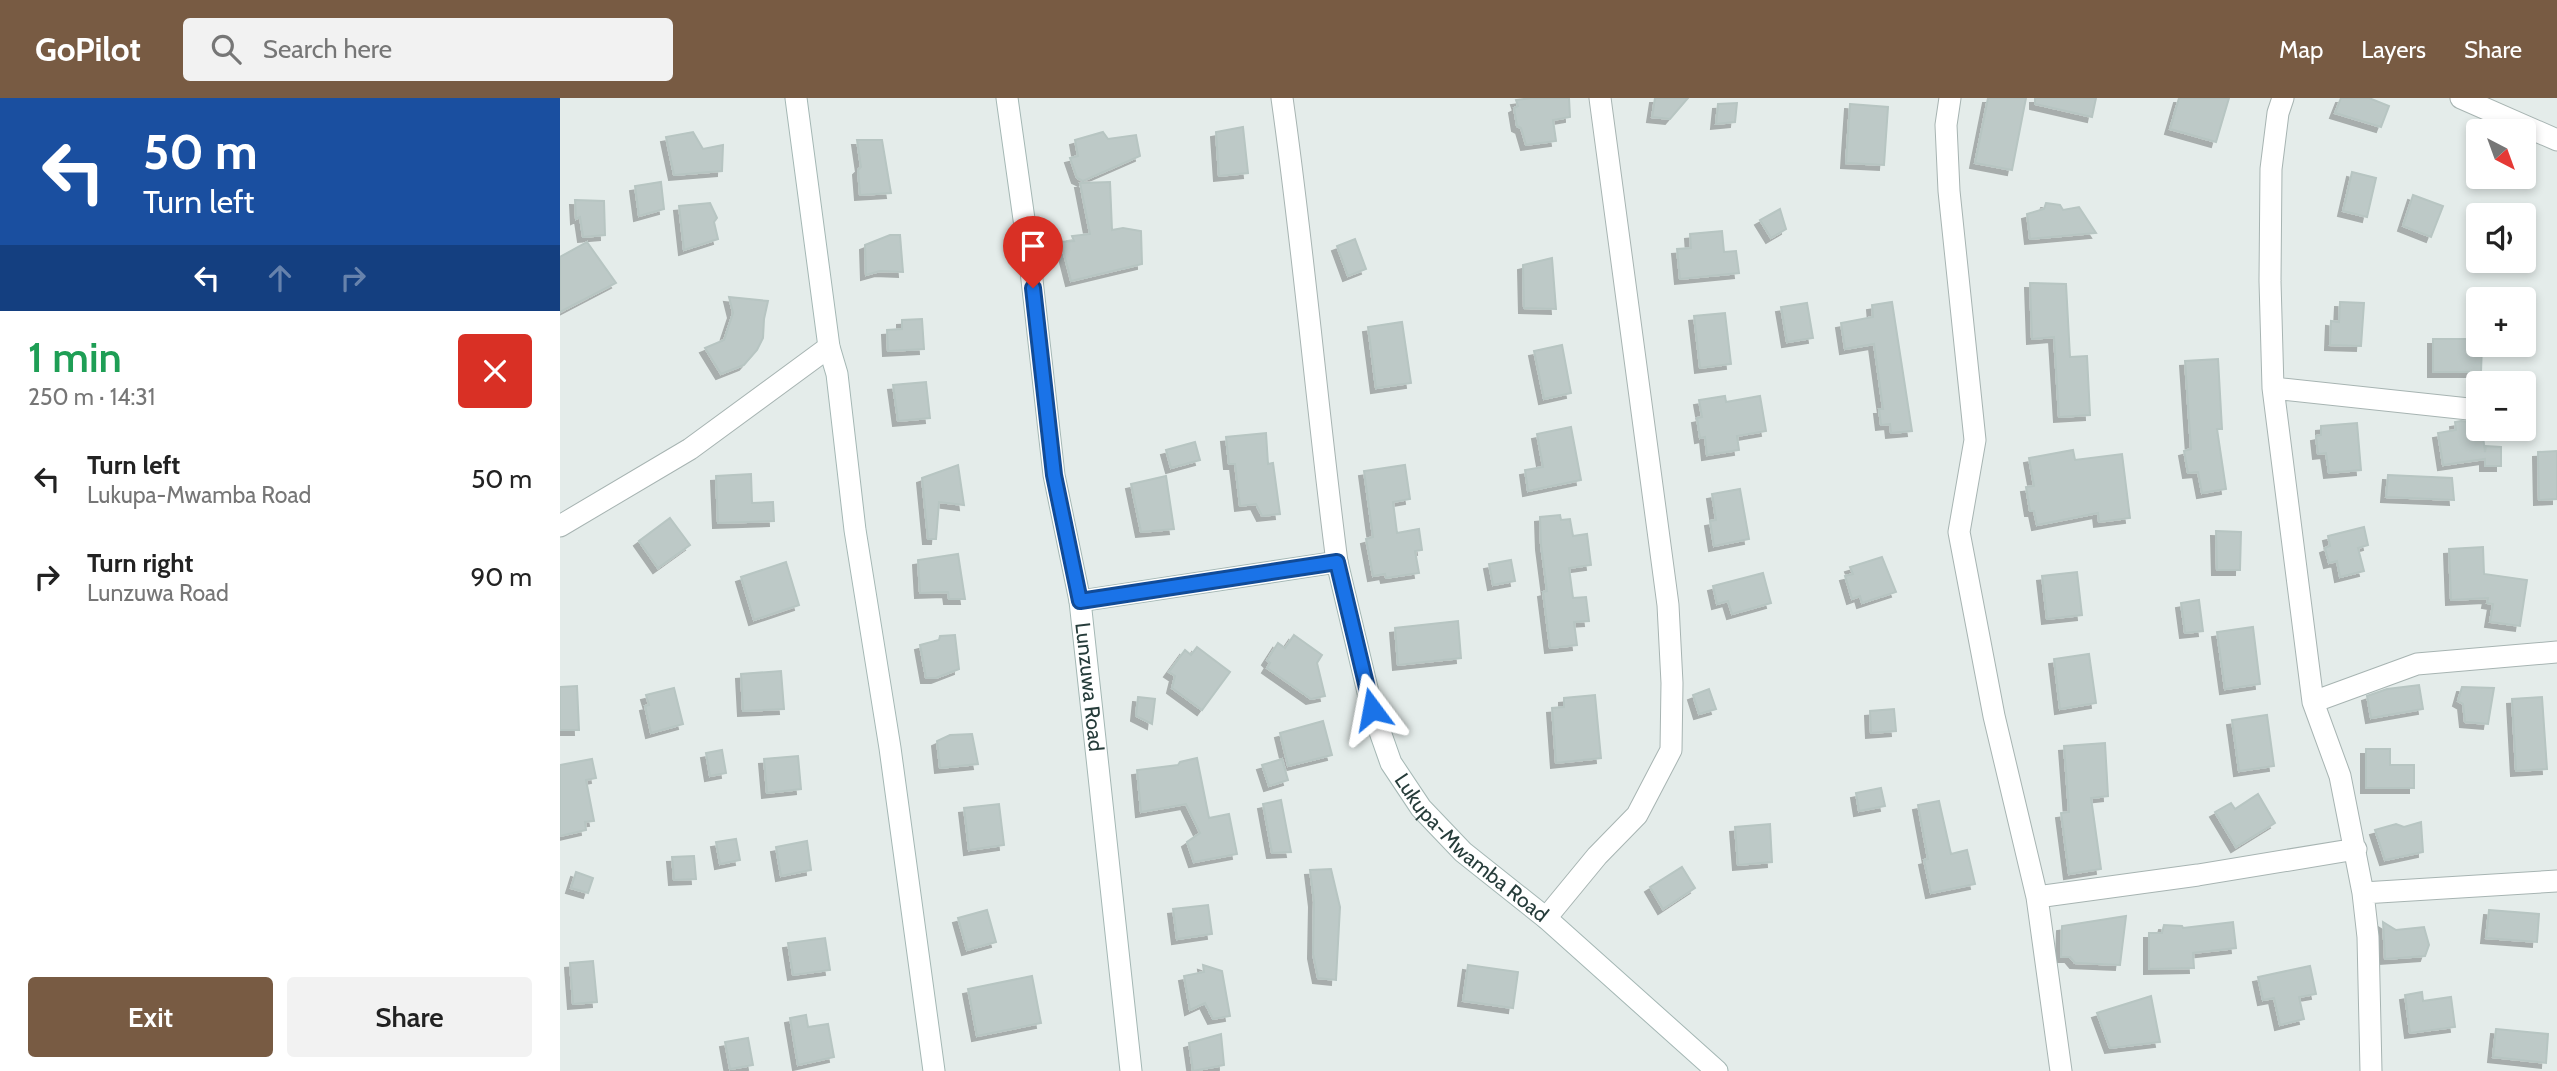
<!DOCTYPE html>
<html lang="en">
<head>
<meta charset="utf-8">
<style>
	:root { --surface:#fff; --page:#f2f2f2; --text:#222; --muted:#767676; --accent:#785b43 }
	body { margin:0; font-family:Cabin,sans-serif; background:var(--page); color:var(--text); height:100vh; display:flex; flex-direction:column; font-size:26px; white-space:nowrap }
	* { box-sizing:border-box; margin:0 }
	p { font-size:23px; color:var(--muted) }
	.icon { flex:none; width:38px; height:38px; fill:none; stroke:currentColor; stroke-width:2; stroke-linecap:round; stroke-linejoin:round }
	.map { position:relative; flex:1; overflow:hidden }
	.panel { display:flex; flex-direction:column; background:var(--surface); width:560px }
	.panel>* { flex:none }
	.hud { background:#1a4fa0; color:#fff; overflow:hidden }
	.needle { width:46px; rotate:139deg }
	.fabs { position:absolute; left:1906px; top:21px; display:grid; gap:14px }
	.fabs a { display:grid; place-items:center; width:70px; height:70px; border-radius:7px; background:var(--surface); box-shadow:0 4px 10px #0003; font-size:35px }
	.pin { position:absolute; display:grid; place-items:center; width:60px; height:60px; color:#fff; margin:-72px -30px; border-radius:50% 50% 50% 0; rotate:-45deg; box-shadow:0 0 7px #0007 }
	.pin .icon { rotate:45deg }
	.me { position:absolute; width:77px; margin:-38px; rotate:347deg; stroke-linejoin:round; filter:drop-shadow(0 0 5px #0008) }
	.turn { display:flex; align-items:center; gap:24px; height:147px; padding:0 28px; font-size:32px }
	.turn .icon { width:91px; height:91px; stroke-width:2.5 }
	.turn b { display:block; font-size:49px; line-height:60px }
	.lanes { display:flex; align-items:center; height:66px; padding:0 28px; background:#0003; justify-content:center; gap:35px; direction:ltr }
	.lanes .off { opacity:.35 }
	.round { display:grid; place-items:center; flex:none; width:74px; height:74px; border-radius:7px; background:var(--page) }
	.overview { display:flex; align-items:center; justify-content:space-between; height:119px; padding:0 28px }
	h1 { font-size:42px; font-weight:600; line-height:52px; color:#1e9e55 }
	.cta { display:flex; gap:14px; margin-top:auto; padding:14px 28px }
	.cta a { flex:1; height:80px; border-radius:7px; background:var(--accent); color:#fff; font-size:28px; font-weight:600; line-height:80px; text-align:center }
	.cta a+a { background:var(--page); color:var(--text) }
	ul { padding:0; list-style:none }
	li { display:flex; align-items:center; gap:21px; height:98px; padding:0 28px }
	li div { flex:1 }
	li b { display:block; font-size:26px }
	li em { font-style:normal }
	header { display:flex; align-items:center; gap:42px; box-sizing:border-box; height:98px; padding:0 35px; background:var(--accent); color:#fff }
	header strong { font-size:33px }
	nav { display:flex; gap:38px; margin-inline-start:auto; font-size:24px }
	.search { width:490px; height:63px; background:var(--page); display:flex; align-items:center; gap:18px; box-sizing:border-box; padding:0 24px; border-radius:7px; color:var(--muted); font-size:26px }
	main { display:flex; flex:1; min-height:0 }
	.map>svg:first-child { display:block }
	.building { fill:#bdc9c7; stroke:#b7c5c2; stroke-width:2; filter:url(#shadow) }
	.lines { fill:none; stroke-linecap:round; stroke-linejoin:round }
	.street-casing { stroke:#a7b4b2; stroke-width:23 }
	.secondary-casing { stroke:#a4b7b4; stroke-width:23 }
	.street { stroke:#fff; stroke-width:21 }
	.secondary { stroke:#fff; stroke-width:21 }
	.route-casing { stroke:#114b97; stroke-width:18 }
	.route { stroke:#1a73e8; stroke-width:12 }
	.labels { text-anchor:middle; stroke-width:7; stroke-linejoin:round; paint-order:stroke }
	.street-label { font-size:21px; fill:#263c3a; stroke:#f5f9f8 }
</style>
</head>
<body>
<header>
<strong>GoPilot</strong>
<div class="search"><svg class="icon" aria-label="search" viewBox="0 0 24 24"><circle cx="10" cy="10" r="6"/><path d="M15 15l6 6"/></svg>Search here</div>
<nav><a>Map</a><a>Layers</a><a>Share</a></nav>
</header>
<main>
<section class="panel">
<div class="hud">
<div class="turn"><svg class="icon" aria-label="left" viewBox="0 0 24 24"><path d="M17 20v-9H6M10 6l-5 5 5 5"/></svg><div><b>50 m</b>Turn left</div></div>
<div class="lanes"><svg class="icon" aria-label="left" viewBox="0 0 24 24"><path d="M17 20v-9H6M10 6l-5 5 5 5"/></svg><svg class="icon off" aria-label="ahead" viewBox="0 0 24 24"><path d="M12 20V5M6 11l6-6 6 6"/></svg><svg class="icon off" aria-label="right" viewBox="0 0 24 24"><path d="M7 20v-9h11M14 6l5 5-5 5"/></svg></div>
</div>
<div class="overview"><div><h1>1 min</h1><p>250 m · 14:31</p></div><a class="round" style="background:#d93025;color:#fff"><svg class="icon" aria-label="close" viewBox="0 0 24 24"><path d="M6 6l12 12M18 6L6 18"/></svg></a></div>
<ul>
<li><svg class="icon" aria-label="left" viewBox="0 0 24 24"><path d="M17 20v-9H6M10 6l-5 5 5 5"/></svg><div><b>Turn left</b><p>Lukupa-Mwamba Road</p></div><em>50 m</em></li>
<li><svg class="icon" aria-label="right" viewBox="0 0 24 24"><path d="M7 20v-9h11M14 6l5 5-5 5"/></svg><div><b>Turn right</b><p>Lunzuwa Road</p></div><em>90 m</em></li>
</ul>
<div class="cta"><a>Exit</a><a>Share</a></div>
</section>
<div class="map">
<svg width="1997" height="973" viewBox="0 0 1997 973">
	<defs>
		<filter id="shadow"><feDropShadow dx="-5" dy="5" stdDeviation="0" flood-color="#0004"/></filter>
	</defs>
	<rect width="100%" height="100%" fill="#e4ecea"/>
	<path class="building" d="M971,0H1009L1010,19L993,22L996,43L966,47L961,30L957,28L954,10L958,8L956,2Z
		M1095,0H1128L1110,21L1092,19Z
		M1428,0H1466L1452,72L1415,65Z
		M1475,0H1536L1532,19L1475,6Z
		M1619,0H1669L1656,44L1610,31Z
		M1781,0H1809L1829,8L1821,29L1775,15Z
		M1177,5L1175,24L1156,26L1158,6Z
		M1290,6L1328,9L1324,67L1286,65Z
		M683,29L688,75L659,78L656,34Z
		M133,34L143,51L163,47L162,73L114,77L106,39Z
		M543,34L548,41L576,37L580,58L523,83L517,80L510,60L518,58L515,42Z
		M297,42H322L331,95L300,97L298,72L301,69Z
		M1792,74L1816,80L1807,119L1783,113Z
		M101,84L104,111L79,118L75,88Z
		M550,84L552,132L563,130L581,133L582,166L511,183L501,144L514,143L512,138L530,136L520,85Z
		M1853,97L1883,108L1871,139L1843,128Z
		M15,102L44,103L45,137L23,139L20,119L16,121Z
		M150,105L157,120L154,124L158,141L124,152L119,108Z
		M1486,105L1500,107L1503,112L1519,109L1536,135L1470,141L1467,116L1484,111Z
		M1220,111L1226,131L1211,140L1200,122Z
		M1162,133L1164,154L1176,153L1179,175L1120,181L1117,151L1131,150L1130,136Z
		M330,137H340L343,174L320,173L306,177L305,147Z
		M795,141L806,171L788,178L777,148Z
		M27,144L56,185L0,214V159Z
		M992,160L996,211L964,210L963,167Z
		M1470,185L1506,186L1510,259L1527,258L1530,317L1499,319L1494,239L1472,241Z
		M169,199L208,203L204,221L203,240L197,252L184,267L161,276L145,250L164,242L173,215Z
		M1332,204L1352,333L1331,335L1330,326L1321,327L1319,311H1323L1314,246L1285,251L1281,225L1313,219L1312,207Z
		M1780,204L1804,205L1801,248L1770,247L1771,223L1779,224Z
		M1247,205L1253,240L1227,244L1221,209Z
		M1165,215L1171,266L1140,270L1134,218Z
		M362,221L364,251L328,253L327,232L342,231V222Z
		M842,224L851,285L816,290L808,229Z
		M1873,241H1918V247H1922L1921,274H1873Z
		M1002,247L1011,295L984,301L974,253Z
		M1658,261L1662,331H1657L1666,391L1642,395L1638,374L1628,375L1624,353L1631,351L1625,263Z
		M366,284L370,320L338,323L333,287Z
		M1165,298L1166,304L1200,298L1206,333L1177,338L1179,352L1147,357L1145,339L1140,340L1137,320L1142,319L1139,302Z
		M1901,323L1918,325V331H1922L1925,354L1926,348L1941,349V368H1925V361L1883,367L1878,335L1896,332L1895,324Z
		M1797,325L1801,372L1769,375L1766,355L1758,356L1756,338L1761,337V328Z
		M1011,329L1021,382L968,393L965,372L983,369L977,336Z
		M706,335L708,366L713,365L720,416L702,418L696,406L680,408L675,366H669L666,339Z
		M635,344L640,362L611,370L606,352Z
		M1513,352L1515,362L1562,356L1570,420L1539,424L1538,415L1477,427L1474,413H1470L1466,389L1474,388L1469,360Z
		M1997,353V401L1979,402L1978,354Z
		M398,367L404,407L379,404L376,441H368L362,380Z
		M845,367L850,401L833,404L837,435L859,431L862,452L855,453L859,475L826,480L825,476L813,478L806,441L813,439L804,373Z
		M191,376L192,405L213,404L214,423L158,425L156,378Z
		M1828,377L1892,380L1894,402L1826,399Z
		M606,378L614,431L581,434L571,386Z
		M1180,391L1189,441L1154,448L1150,423L1156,422L1152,396Z
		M1000,417L1001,422L1010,421L1013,438L1027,436L1031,467L1009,470L1013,500L1026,499L1029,523L1014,524L1017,547L990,550L983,494L987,493L981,447L980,419Z
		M110,420L130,447L98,470L79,443Z
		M1804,429L1808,447L1798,450L1804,473L1780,479L1777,463L1769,465L1765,450L1770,448L1768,438Z
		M1656,433L1681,434L1680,472H1657Z
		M1923,449L1924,476L1967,482L1960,528L1930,524L1933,506L1927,505L1928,500L1891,502L1889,451Z
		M398,456L405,501H389L388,494L360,495L358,462Z
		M1322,459L1336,494L1302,505L1300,498L1292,501L1285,478L1293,476L1290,469Z
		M951,462L955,483L933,487L929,466Z
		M226,464L239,507L194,522L181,479Z
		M1517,474L1522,517L1487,521L1482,478Z
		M1203,475L1211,505L1172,516L1168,503L1157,506L1153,488Z
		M1639,502L1643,533L1625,535L1621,505Z
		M898,523L901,560L838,567L835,530Z
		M1693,529L1700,586L1665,591L1657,534Z
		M395,537L399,571L376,580H366L360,547L379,542L380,538Z
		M734,537L762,557L757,565L765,598L751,601L707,570L710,565L707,562L718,545L725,550Z
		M637,549L670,574L642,612L612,590L615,578L609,574L625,552L631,557Z
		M1529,556L1536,605L1500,611L1494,561Z
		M221,573L224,611L183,613L181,576Z
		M1859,587L1863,611L1811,620L1807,598L1827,591Z
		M17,588L19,632H0V589Z
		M1902,589L1934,590L1928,626L1905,624L1903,606L1898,603Z
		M114,590L123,626L91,635L85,608L89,607L86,597Z
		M1149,591L1156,611L1139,616L1133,597Z
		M1035,597L1041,660L996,665L992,610L1004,609V600Z
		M578,599L595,601L592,626L576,618Z
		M1982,599L1987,671L1956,673L1952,601Z
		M1334,611L1336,633L1311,635L1310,613Z
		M1707,617L1714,668L1679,673L1672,622Z
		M763,623L772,657L728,668L720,635Z
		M412,636L418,666L380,670L377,643L390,637Z
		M1545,645L1548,698L1531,700L1541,771L1509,776L1501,715L1509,714L1504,648Z
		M1806,651H1830V667H1854V690H1806Z
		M162,652L166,675L150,678L146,655Z
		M238,658L241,691L207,695L204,661Z
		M637,660L649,720L669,716L677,756L634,764L627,744L640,735L626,706L581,714L577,672L618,667L620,664Z
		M32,661L36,680L26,682L34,723L25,724L26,732L0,738V667Z
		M722,661L728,682L709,688L702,667Z
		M1321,690L1325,708L1299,713L1296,695Z
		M1698,696L1715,725L1676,749L1655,714L1671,705L1675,711Z
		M721,702L731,754L712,755L703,706Z
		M1379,703L1391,756L1407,752L1415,786L1371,795L1364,762L1368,761L1358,707Z
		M439,706L444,747L409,752L404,710Z
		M1861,724L1863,754L1825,762L1815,732L1836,726L1844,729Z
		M1210,726L1212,764L1178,767L1175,729Z
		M176,741L180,762L160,766L156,744Z
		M247,743L251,772L221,778L216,749Z
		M134,758L136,781L114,782L112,759Z
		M1122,769L1135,790L1103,811L1090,789Z
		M771,771L780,809L776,882L758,880L753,856L754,804L750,772Z
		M16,774L33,780L28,795L11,790Z
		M648,807L652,836L617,841L613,811Z
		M427,812L436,844L407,852L398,820Z
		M1929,812L1979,816L1977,844L1926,840Z
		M1566,818L1560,867L1515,865L1510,859H1501L1502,828Z
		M1673,824L1676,850L1633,855L1634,870L1589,871V835H1602L1604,827L1622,828L1623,830Z
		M1823,824L1836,832L1864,829L1869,847L1865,858L1825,861Z
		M265,840L270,872L233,877L228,845Z
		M33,863L37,904L13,906L10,865Z
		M643,867L662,873L670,918L653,921L645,905L630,912L624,878L644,874Z
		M908,867L958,874L953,910L903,903Z
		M1750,868L1756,896L1739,899L1744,921L1720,927L1714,900L1703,902L1698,879Z
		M472,878L481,925L417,938L408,891Z
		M1862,894L1863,903L1891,899L1895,929L1850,935L1845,897Z
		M1591,898L1600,944L1550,950L1537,915Z
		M246,917L248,929L268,926L274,959L238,967L230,920Z
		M1936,931L1988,936L1986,965L1933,959Z
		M661,936L664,967L633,973L629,945Z
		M188,940L193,967L170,971L165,944Z"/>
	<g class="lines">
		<defs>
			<path id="street" d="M722,0C744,154 757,310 777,464
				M1390,0L1386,27L1389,93L1415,342L1399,434L1434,618L1477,799L1501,973
				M1723,0L1718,15L1711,71L1710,183L1713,290L1753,604L1780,678L1803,795L1808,839L1811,973
				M1901,0L1997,42
				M1713,290L1918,312
				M0,428L130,351L269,249
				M1753,604L1857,566L1997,554
				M1803,795L1997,783
				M1477,799L1638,777L1796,751
				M986,820L1037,758L1077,717L1111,652L1112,585L1108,507L1040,0"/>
			<g id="secondary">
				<path d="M236,0L269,249L277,276L295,432L330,650L374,973"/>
				<path id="s1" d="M447,0L470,164L494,377L520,503L571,973"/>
				<path id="s2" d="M520,503L777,464L812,611L831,665L861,710L903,754L986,820L1157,973"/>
			</g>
		</defs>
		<use href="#street" class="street-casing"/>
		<use href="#secondary" class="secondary-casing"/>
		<use href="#street" class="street"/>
		<use href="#secondary" class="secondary"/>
	</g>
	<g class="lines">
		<defs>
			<path id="route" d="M473,190L494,377L520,503L777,464L812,611"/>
		</defs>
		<use href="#route" class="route-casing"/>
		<use href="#route" class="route"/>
	</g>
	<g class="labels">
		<g class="street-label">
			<text dy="7" stroke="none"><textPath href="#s1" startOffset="595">Lunzuwa Road</textPath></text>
			<text dy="7" stroke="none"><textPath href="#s2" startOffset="586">Lukupa-Mwamba Road</textPath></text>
		</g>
	</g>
</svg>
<div class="fabs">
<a><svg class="needle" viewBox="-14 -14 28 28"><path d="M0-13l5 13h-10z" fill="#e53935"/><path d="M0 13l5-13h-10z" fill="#767676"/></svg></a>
<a><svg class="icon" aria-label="sound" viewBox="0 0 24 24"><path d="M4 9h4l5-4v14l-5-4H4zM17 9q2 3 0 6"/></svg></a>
<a>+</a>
<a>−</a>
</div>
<div class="pin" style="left:473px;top:190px;background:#d93025"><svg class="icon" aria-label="arrive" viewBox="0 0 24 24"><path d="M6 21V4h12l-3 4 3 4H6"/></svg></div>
<svg class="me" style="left:812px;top:611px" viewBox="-20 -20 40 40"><path d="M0-17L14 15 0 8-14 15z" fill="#1a73e8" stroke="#fff" stroke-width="4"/></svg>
</div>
</main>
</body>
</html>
